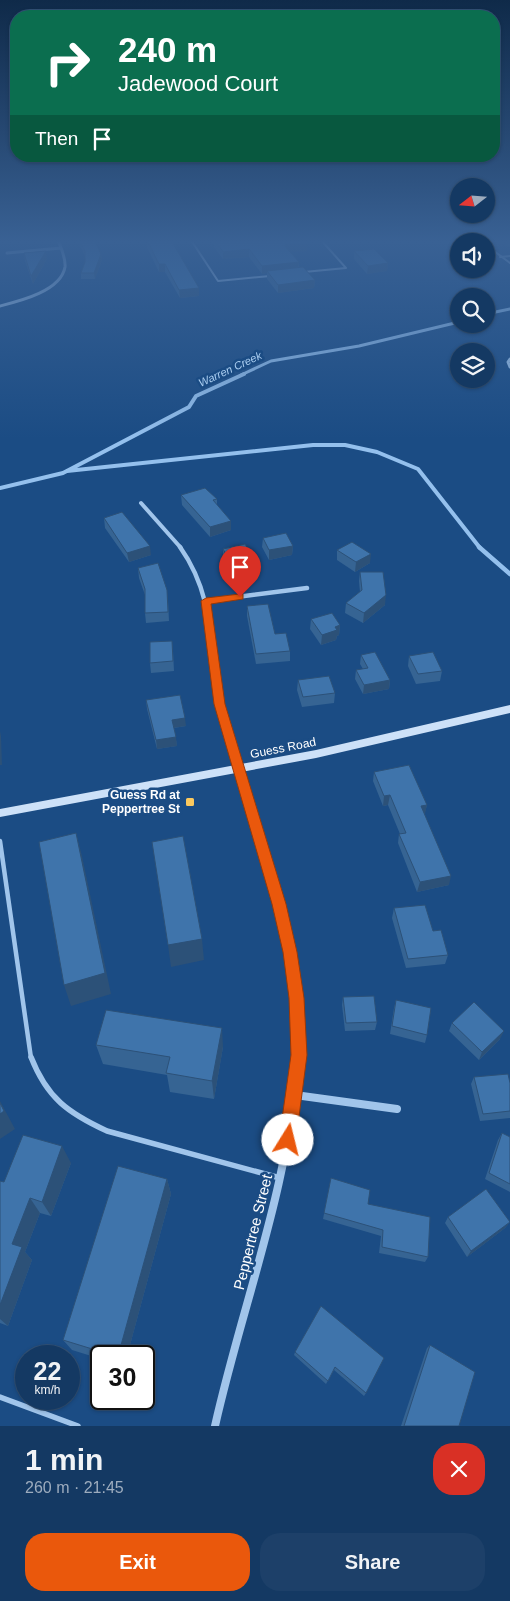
<!DOCTYPE html>
<html lang="en">
<head>
<meta charset="utf-8">
<style>
	:root { --surface:#143963; --page:#1d4069; --text:#f1f3f6; --muted:#9dacbe; --line:#335378; --accent:#ea580c }
	body { margin:0; font-family:Helvetica,sans-serif; background:var(--page); color:var(--text); height:100vh; display:flex; flex-direction:column; font-size:19px; white-space:nowrap }
	* { box-sizing:border-box; margin:0 }
	p { font-size:16px; color:var(--muted) }
	.icon { flex:none; width:28px; height:28px; fill:none; stroke:currentColor; stroke-width:2; stroke-linecap:round; stroke-linejoin:round }
	.map { position:relative; height:1426px; overflow:hidden }
	.details { display:flex; flex-direction:column; background:var(--surface); flex:1 }
	.details>* { flex:none }
	.hud { position:absolute; left:10px; top:10px; width:490px; height:152px; border-radius:20px; box-shadow:0 1px 4px #0004,0 0 0 1px var(--line); background:#0b6e4f; color:#fff; overflow:hidden }
	.needle { width:32px; rotate:253deg }
	.tools { position:absolute; left:450px; top:178px; display:grid; gap:10px }
	.tools a { display:grid; place-items:center; width:45px; height:45px; border-radius:50%; background:var(--surface); box-shadow:0 1px 4px #0004,0 0 0 1px var(--line); font-size:25px }
	.speed { position:absolute; left:15px; top:1345px; display:flex; gap:10px; font-size:25px; font-weight:700; text-align:center }
	.speed>* { display:grid; place-content:center; width:65px; height:65px; border-radius:50%; background:var(--surface); box-shadow:0 1px 4px #0004,0 0 0 1px var(--line); line-height:1 }
	.speed small { font-size:12px; font-weight:400 }
	.speed .limit { border:2px solid #111; border-radius:8px; background:#fff; color:#111 }
	.pin { position:absolute; display:grid; place-items:center; width:42px; height:42px; color:#fff; margin:-51px -21px; border-radius:50% 50% 50% 0; rotate:-45deg; box-shadow:0 0 5px #0007 }
	.pin .icon { rotate:45deg }
	.me { position:absolute; width:55px; margin:-28px; rotate:9deg; stroke-linejoin:round; filter:drop-shadow(0 0 4px #0008) }
	.turn { display:flex; align-items:center; gap:18px; height:105px; padding:0 25px; font-size:22px }
	.turn .icon { width:65px; height:65px; stroke-width:2.5 }
	.turn b { display:block; font-size:35px; line-height:42px }
	.then { display:flex; align-items:center; height:48px; padding:0 25px; background:#0003; gap:10px; font-size:19px }
	.round { display:grid; place-items:center; flex:none; width:52px; height:52px; border-radius:20px; background:var(--page) }
	.head { display:flex; align-items:center; justify-content:space-between; height:85px; padding:0 25px }
	h1 { font-size:30px; font-weight:800; line-height:38px }
	.action { display:flex; gap:10px; margin-top:auto; padding:10px 25px }
	.action a { flex:1; height:58px; border-radius:20px; background:var(--accent); color:#fff; font-size:20px; font-weight:800; line-height:58px; text-align:center }
	.action a+a { background:var(--page); color:var(--text) }
	.map>svg:first-child { display:block }
	.lines { fill:none; stroke-linecap:round; stroke-linejoin:round }
	.stream-far2 { stroke:#94c0ed; stroke-width:3 }
	.stream-far1 { stroke:#94c0ed; stroke-width:4 }
	.stream { stroke:#94c0ed; stroke-width:4.5 }
	.lane-far2 { stroke:#a1c5eb; stroke-width:2 }
	.lane-far1 { stroke:#a1c5eb; stroke-width:4.5 }
	.lane { stroke:#a1c5eb; stroke-width:5.5 }
	.street-far4 { stroke:#a1c5eb; stroke-width:3 }
	.street-far3 { stroke:#a1c5eb; stroke-width:4 }
	.street-far2 { stroke:#a1c5eb; stroke-width:4.5 }
	.street-far1 { stroke:#a1c5eb; stroke-width:6 }
	.street { stroke:#a1c5eb; stroke-width:8 }
	.secondary { fill:#cde1f8; fill-rule:evenodd }
	.wall { fill:#366493 }
	.shaded-wall { fill:#2c5178 }
	.building { fill:#3f74ab; stroke:#2c5178 }
	.route { fill:#ea580c; stroke:#983908 }
	.poi-dot { fill:#fcc95e; stroke:#1b4c84; stroke-width:2 }
	.labels { text-anchor:middle; stroke-width:5; stroke-linejoin:round; paint-order:stroke }
	.far-water-label { font-size:11px; font-style:italic; fill:#accff2; stroke:#1b4c84 }
	.street-label { font-size:12px; fill:#fff; stroke:#1b4c84 }
	.poi-label { font-size:12px; font-weight:bold; fill:#fff; stroke:#1b4c84; text-anchor:end }
	.near-street-label { font-size:15px; fill:#fff; stroke:#1b4c84 }
</style>
</head>
<body>
<div class="map">
<svg width="510" height="1426" viewBox="0 0 510 1426">
	<rect width="100%" height="100%" fill="#1b4c84"/>
	<g class="lines">
		<path class="stream-far2" d="M486,314L510,309
			M241,375L271,361L359,346L459,322"/>
		<path class="stream-far1" d="M67,471L313,445H345L377,452L418,469L480,548
			M0,488L63,473L189,407L196,396L244,374"/>
		<path class="stream" d="M479,547L510,574"/>
		<path class="lane-far2" d="M191,240L218,281L270,276
			M486,245L510,263
			M500,257L510,256
			M304,272L346,268L321,240"/>
		<path class="lane-far1" d="M0,841L31,1058"/>
		<path class="lane" d="M31,1057C47,1098 68,1113 107,1131L280,1178
			M0,1397L78,1426"/>
		<path class="street-far4" d="M7,253L61,248
			M0,306C20,301 61,291 65,267C66,258 61,248 58,240
			M510,359L508,362L510,367"/>
		<path class="street-far3" d="M141,503L181,548"/>
		<path class="street-far2" d="M180,547C212,592 210,637 217,689C221,717 230,744 238,771
			M206,601L307,588"/>
		<path class="street-far1" d="M238,770C267,864 302,957 297,1058"/>
		<path class="street" d="M295,1095L397,1109
			M215,1426C243,1301 290,1187 297,1057"/>
		<path class="secondary" d="M510,705V713L316,758L0,817V809L316,750Z"/>
	</g>
	<path class="wall" d="M77,240H94L101,254L102,260L95,279H81V273L85,262V256Z
		M147,240L199,296L180,298L165,272H159L147,247Z
		M214,240H304L307,243V251L290,252L299,262V268L315,280L314,288L278,293L267,279V273L262,274L249,257L223,259L214,247Z
		M444,240H510V247H509L505,245L492,246L486,242V241H459V250H457Z
		M354,251L388,263L387,271L367,274L354,259Z
		M24,253L47,259L33,284L25,261Z
		M181,495L217,499V505L231,530L210,537L182,505Z
		M104,518L151,555L129,562L105,528Z
		M263,538L293,546L292,555L269,560L262,547Z
		M223,549L254,558V568L231,573L223,559Z
		M337,550L370,563L355,572L337,560Z
		M138,568L168,600L169,621L146,623L145,613V595L139,578Z
		M360,572L385,605L363,623L345,613L346,603L360,592L359,581Z
		M247,606L275,634L290,651V661L256,664L247,616Z
		M311,619L340,625L339,635L337,636L336,640L321,645L310,629Z
		M173,651L174,671L151,673L150,663Z
		M361,655L390,680L389,689L363,694L355,679L356,670L363,669L360,664Z
		M409,656L442,671L440,681L416,684L408,666Z
		M298,680L335,693L334,703L302,707L297,690Z
		M146,700L186,726L174,728L177,746L157,749L147,709Z
		M374,772L427,805L424,815L449,885L417,892L398,843L399,834H400L388,805L383,806L373,781Z
		M394,908L433,931L448,955L445,964L406,968L392,918Z
		M343,997L377,1022L375,1030L345,1031L342,1005Z
		M396,1000L427,1035L425,1043L390,1034L394,1008Z
		M452,1023L500,1039L479,1060L449,1031Z
		M96,1045L223,1047L214,1099L170,1092L167,1075L103,1064Z
		M474,1077L510,1083V1118L480,1121L471,1084Z
		M502,1133L510,1137V1192L485,1179L498,1140Z
		M71,1163L51,1216L40,1213L25,1252L32,1260L8,1326L0,1323V1181L4,1182Z
		M331,1178L368,1204L428,1257L425,1262L379,1253L381,1236L323,1219Z
		M167,1179L171,1194L127,1356H101V1359L72,1350L63,1340Z
		M448,1217L510,1222L505,1228L467,1257L445,1223Z
		M321,1306L366,1393L364,1396L334,1370L326,1384L294,1355L295,1352Z
		M430,1345L459,1426H401L427,1348Z"/>
	<path class="shaded-wall" d="M483,240H486V241H468Z
		M493,240H506L505,245L492,246Z
		M458,242H459V250H457Z
		M307,243V251L284,253V245Z
		M249,249V257L223,259V252Z
		M46,251L47,259L33,284L31,276Z
		M101,254L102,260L95,279L94,273Z
		M299,262L298,270L267,271V273L262,274V266Z
		M388,263L387,271L367,274L368,266Z
		M159,264H165V272H159Z
		M315,280L314,288L278,293V285Z
		M199,288V296L180,298L179,290Z
		M231,521V530L210,537V527Z
		M150,546L151,555L129,562L127,553Z
		M293,546L292,555L269,560V550Z
		M371,554L370,563L355,572L356,562Z
		M254,558V568L231,573V563Z
		M386,595L385,605L363,623L364,613Z
		M340,625L339,635L337,636L336,640L321,645L322,635L335,627Z
		M390,680L389,689L363,694L364,685Z
		M185,718L186,726L173,728L172,720Z
		M0,731L1,736L2,765H0Z
		M176,737L177,746L157,749L156,740Z
		M390,795L388,805L383,806L384,796Z
		M427,805L425,814L419,816L421,806Z
		M76,833L82,856L111,994L71,1006L64,985Z
		M451,876L449,885L417,892L420,882Z
		M202,939L204,960L171,967L168,945Z
		M222,1028L223,1047L214,1099L212,1081Z
		M504,1031L500,1039L479,1060L482,1052Z
		M0,1101L15,1129L0,1139Z
		M62,1146L71,1163L51,1216L42,1202Z
		M167,1179L171,1194L127,1356H118Z
		M30,1198L40,1213L25,1252L32,1260L8,1326L0,1319V1305L12,1244Z
		M510,1222L505,1228L467,1257L471,1251Z"/>
	<path class="building" d="M79,240H94L101,254L94,273H81L85,262V251Z
		M147,240H171L199,288L179,290L165,264H159Z
		M215,240H304L307,243L284,245L299,262L262,266L249,249L223,252Z
		M454,240H483L459,241V242H458Z
		M374,249L388,263L368,266L354,251Z
		M46,251L31,276L24,253Z
		M303,267L315,280L278,285L267,271Z
		M205,488L217,499L213,500L231,521L210,527L181,495Z
		M122,512L150,546L127,553L104,518Z
		M286,533L293,546L269,550L263,538Z
		M352,542L371,554L356,562L337,550Z
		M245,544L254,558L231,563L223,549Z
		M158,563L167,590L168,612L145,613V589L138,568Z
		M360,572H383L386,595L364,613L346,603L362,590Z
		M268,604L275,634L286,633L290,651L256,654L247,606Z
		M332,613L340,625L335,627L337,630L322,635L311,619Z
		M172,641L173,661L150,663V642Z
		M375,652L390,680L364,685L356,670L368,668L361,655Z
		M433,652L442,671L418,674L409,656Z
		M329,676L335,693L303,697L298,680Z
		M180,695L185,718L172,720L176,737L156,740L146,700Z
		M409,765L427,805L421,806L451,876L420,882L399,834L406,833L390,795L384,796L374,772Z
		M76,833L105,973L64,985L39,842Z
		M183,836L202,939L168,945L152,842Z
		M425,905L433,931L441,930L448,955L408,959L394,908Z
		M374,996L377,1022L346,1023L343,997Z
		M396,1000L431,1008L427,1035L392,1026Z
		M474,1002L504,1031L482,1052L452,1023Z
		M106,1010L222,1028L212,1081L166,1073L170,1057L96,1045Z
		M508,1074L510,1083V1111L483,1114L474,1077Z
		M0,1103L4,1111L0,1114Z
		M502,1133L510,1137V1184L489,1173Z
		M23,1135L62,1146L42,1202L30,1198L12,1244L22,1247L0,1305V1181L4,1182Z
		M118,1166L167,1179L118,1356H115L63,1340Z
		M331,1178L370,1190L368,1204L430,1217L428,1257L382,1247L383,1230L324,1213Z
		M486,1189L510,1222L471,1251L448,1217Z
		M321,1306L384,1358L366,1393L335,1367L328,1381L295,1352Z
		M430,1345L475,1372L459,1426H404Z"/>
	<linearGradient id="sky" x2="0" y2="1"><stop stop-color="#0f2a49"/><stop offset="0.55" stop-color="#396194"/><stop offset="1" stop-color="#396194" stop-opacity="0"/></linearGradient>
	<rect width="510" height="439" fill="url(#sky)"/>
	<path class="route" d="M240,594H243V599L211,604L225,704L286,904L297,952L304,998L307,1055L296,1140L293,1146L288,1149L282,1146L279,1140L291,1055L289,998L283,952L272,904L214,704L201,601L206,598Z"/>
	<rect class="poi-dot" x="185" y="797" width="10" height="10" rx="2.5"/>
	<g class="labels">
		<g class="far-water-label">
			<text transform="translate(230 369) rotate(-25)" y="4">Warren Creek</text>
		</g>
		<g class="street-label">
			<text transform="translate(283 748) rotate(-11)" y="4">Guess Road</text>
		</g>
		<g class="poi-label">
			<text x="180" y="799">Guess Rd at<tspan x="180" dy="14">Peppertree St</tspan></text>
		</g>
		<g class="near-street-label">
			<text transform="translate(253 1232) rotate(-76)" y="5">Peppertree Street</text>
		</g>
	</g>
</svg>
<div class="tools">
<a><svg class="needle" viewBox="-14 -14 28 28"><path d="M0-13l5 13h-10z" fill="#e53935"/><path d="M0 13l5-13h-10z" fill="#9dacbe"/></svg></a>
<a><svg class="icon" aria-label="sound" viewBox="0 0 24 24"><path d="M4 9h4l5-4v14l-5-4H4zM17 9q2 3 0 6"/></svg></a>
<a><svg class="icon" aria-label="search" viewBox="0 0 24 24"><circle cx="10" cy="10" r="6"/><path d="M15 15l6 6"/></svg></a>
<a><svg class="icon" aria-label="layers" viewBox="0 0 24 24"><path d="M12 4l9 5-9 5-9-5zM3 14l9 5 9-5"/></svg></a>
</div>
<div class="speed"><div>22<small>km/h</small></div><div class="limit">30</div></div>
<div class="pin" style="left:240px;top:597px;background:#d93025"><svg class="icon" aria-label="arrive" viewBox="0 0 24 24"><path d="M6 21V4h12l-3 4 3 4H6"/></svg></div>
<svg class="me" style="left:288px;top:1140px" viewBox="-20 -20 40 40"><circle r="19" fill="#fff"/><path d="M0-13L10 11 0 6-10 11z" fill="#ea580c"/></svg>
<div class="hud">
<div class="turn"><svg class="icon" aria-label="right" viewBox="0 0 24 24"><path d="M7 20v-9h11M14 6l5 5-5 5"/></svg><div><b>240 m</b>Jadewood Court</div></div>
<div class="then">Then<svg class="icon" aria-label="arrive" viewBox="0 0 24 24"><path d="M6 21V4h12l-3 4 3 4H6"/></svg></div>
</div>
</div>
<section class="details">
<div class="head"><div><h1>1 min</h1><p>260 m · 21:45</p></div><a class="round" style="background:#d93025;color:#fff"><svg class="icon" aria-label="close" viewBox="0 0 24 24"><path d="M6 6l12 12M18 6L6 18"/></svg></a></div>
<div class="action"><a>Exit</a><a>Share</a></div>
</section>
</body>
</html>
